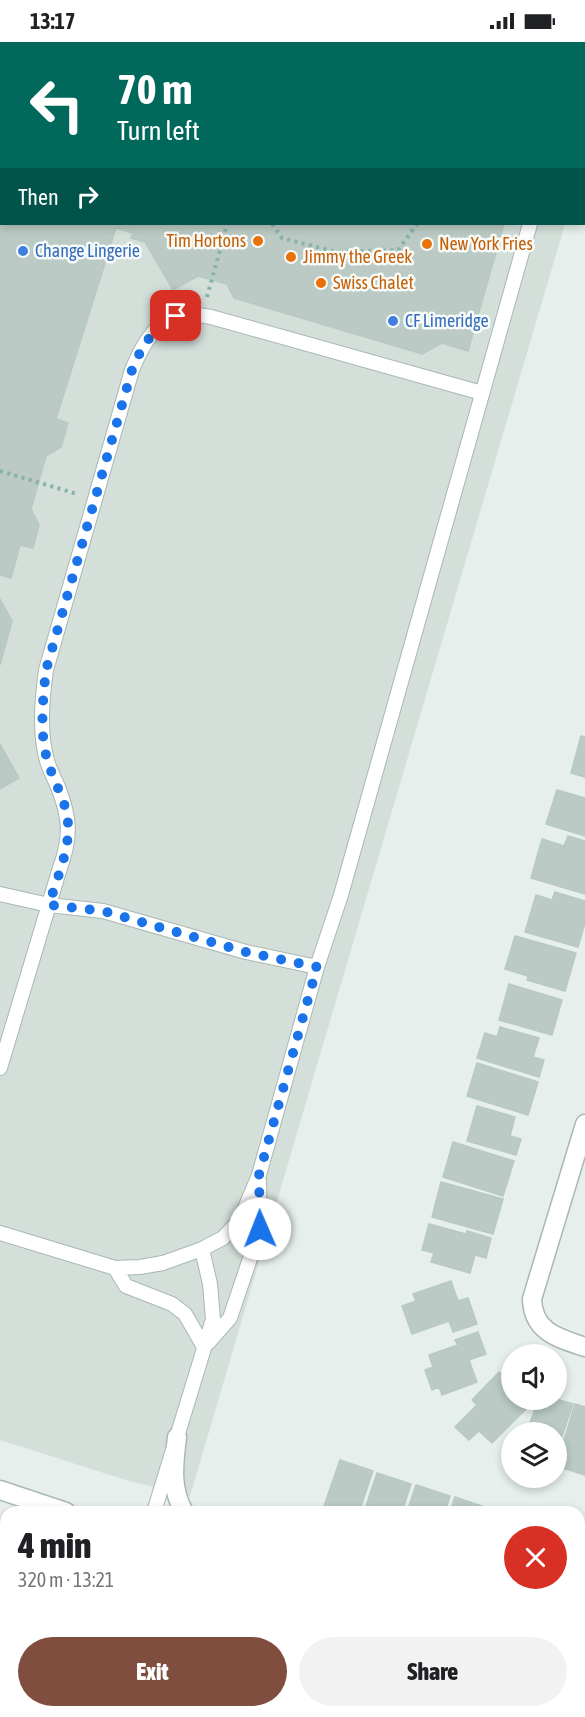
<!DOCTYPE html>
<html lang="en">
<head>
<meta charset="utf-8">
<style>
	:root { --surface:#fff; --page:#f2f2f2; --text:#202124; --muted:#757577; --accent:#7f4e3f }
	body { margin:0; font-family:"Asap Condensed",sans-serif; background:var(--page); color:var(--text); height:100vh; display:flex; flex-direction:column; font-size:22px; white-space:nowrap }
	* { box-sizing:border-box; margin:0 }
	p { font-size:20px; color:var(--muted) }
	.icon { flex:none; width:33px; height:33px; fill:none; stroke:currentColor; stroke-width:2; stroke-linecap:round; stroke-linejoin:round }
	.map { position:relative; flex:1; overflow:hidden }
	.details { position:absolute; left:0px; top:1464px; width:585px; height:212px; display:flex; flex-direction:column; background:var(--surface); border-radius:18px 18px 0 0; box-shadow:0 3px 9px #0003 }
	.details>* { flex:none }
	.banner { position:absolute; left:0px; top:0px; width:585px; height:183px; box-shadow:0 3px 9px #0003; background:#00695c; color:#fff; overflow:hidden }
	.tools { position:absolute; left:501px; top:1302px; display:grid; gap:12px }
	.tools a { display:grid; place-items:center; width:66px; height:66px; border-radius:50%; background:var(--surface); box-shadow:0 3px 9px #0003; font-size:30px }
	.pin { position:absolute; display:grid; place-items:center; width:51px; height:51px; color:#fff; margin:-26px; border-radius:12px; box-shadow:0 3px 9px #0006 }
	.me { position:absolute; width:66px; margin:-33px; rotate:359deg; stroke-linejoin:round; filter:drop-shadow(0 0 4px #0008) }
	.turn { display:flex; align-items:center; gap:21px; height:126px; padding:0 18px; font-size:27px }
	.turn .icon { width:78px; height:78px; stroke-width:2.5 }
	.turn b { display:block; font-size:42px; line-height:51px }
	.then { display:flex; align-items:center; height:57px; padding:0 18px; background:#0003; gap:12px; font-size:22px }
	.round { display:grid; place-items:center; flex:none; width:63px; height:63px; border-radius:32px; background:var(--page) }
	.head { display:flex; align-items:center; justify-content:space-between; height:102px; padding:0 18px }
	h1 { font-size:36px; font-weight:800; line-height:45px }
	.action { display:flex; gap:12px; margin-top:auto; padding:12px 18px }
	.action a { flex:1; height:69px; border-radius:36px; background:var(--accent); color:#fff; font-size:24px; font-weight:800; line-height:69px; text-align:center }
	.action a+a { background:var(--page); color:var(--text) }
	.status { display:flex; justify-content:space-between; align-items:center; height:42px; padding:0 30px; background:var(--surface); direction:ltr }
	.status svg { height:16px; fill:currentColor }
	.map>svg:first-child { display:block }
	.built { fill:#d4dfda }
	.building { fill:#bbcac4; stroke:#b8c9c2; stroke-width:1.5 }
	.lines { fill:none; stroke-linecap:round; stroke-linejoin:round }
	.service-casing { stroke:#a8b8b2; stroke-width:16 }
	.minor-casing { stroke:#a8b8b2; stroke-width:21 }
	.path { stroke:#86b3a5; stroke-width:4; stroke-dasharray:3 4.5; stroke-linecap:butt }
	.service { stroke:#fff; stroke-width:14 }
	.minor { stroke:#fff; stroke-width:18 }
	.route { stroke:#1a73e8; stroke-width:10; stroke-dasharray:0 18 }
	.food-dot { fill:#e8710a; stroke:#f7fbf9; stroke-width:2 }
	.shop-dot { fill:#3f7fe0; stroke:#f7fbf9; stroke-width:2 }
	.labels { text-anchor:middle; stroke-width:5; stroke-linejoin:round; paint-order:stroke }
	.food-label { font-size:18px; fill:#c56008; stroke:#f7fbf9; text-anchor:start }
	.shop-label { font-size:18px; fill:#366cbe; stroke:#f7fbf9; text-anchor:start }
</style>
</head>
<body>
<div class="status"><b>13:17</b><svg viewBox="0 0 49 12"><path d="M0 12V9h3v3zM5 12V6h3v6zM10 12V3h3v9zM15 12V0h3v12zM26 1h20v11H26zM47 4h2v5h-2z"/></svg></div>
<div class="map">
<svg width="585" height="1675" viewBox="0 0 585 1675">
	<rect width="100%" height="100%" fill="#e6efeb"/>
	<path class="built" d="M0,0H585V114L584,119V2H2V182H565L190,1454L129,1439L0,1398Z"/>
	<path class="building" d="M0,0H555L554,2H2V182H504L468,309L442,301L422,312L234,256L227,242L198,234L173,248L145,200L131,196L133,191L116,186L56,377L68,381L61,405L46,414L31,467L39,483L33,506L20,503L11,536L0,533Z
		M0,557L12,579L0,623Z
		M0,557L12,579L0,623Z
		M581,694L585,695V735L571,731Z
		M0,702L19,736L0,747Z
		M0,702L19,736L0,747Z
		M557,748L585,756V794L546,782Z
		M568,794L585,799V852L531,836L542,797L564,804Z
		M555,850L585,859V881L578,905L525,890L536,853L552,858Z
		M515,894L576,911L565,949L527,938L528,934L505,927Z
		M509,942L562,958L552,993L499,978Z
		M500,985L539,996L533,1015L544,1018L539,1035L477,1016L485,991L497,995Z
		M477,1021L538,1040L528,1073L467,1054Z
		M477,1064L515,1075L510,1094L521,1097L516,1113L467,1099Z
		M453,1100L514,1119L503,1154L443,1135Z
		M441,1140L503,1157L493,1192L432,1175Z
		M429,1182L466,1192L467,1189L491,1196L486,1216L475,1213L470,1231L431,1220L434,1211L422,1208Z
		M451,1239L458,1259L468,1256L477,1282L453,1290L449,1279L412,1292L402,1264L416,1259L413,1252Z
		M478,1290L486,1312L469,1318L477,1340L442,1353L439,1345L432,1348L425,1328L433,1325L429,1313L458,1303L455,1298Z
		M499,1330L512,1342V1358H527L531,1362L492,1401L479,1389L469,1398L455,1385L477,1363L472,1358Z
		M556,1357L573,1362L556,1412V1390H527L538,1358Z
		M575,1362L585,1365V1433L556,1424Z
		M340,1418L373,1429L359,1470H322Z
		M377,1431L411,1442L402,1470H364Z
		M416,1443L450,1454L445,1470H407Z
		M455,1455L490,1467L488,1470H450Z
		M63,1670H138L136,1675H61Z
		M288,1670H327L325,1675H286Z"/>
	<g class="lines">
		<defs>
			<path id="service" d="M581,2V0
				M0,852L49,863L103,869L246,910L317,925
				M0,1026L59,829C71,796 71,778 58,745C54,736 50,728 47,719C39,690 42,657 46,628L132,328C140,308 154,280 177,274C188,271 200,273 211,275L482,351
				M0,1191L115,1226L140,1225L163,1221L202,1207L223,1196L240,1178L259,1133L317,925L341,853L530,182
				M115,1226L126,1244L172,1262L185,1272L204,1305
				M208,1301L230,1276L260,1187L259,1139
				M154,1470L213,1277L210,1242L202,1207
				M0,1655L6,1634
				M42,1670L44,1675
				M7,1675L9,1670"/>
			<path id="minor" d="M585,1082L532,1257C533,1290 558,1296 585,1305
				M177,1395C174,1421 170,1446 184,1470
				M0,1448L66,1470
				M579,1639L585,1641"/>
		</defs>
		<use href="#service" class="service-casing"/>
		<use href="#minor" class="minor-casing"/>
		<path class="path" d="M19,2V0
			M0,51H2
			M0,64L2,59
			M272,182L282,196L336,210L398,208L417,182
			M207,255L227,182
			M0,429L77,452"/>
		<use href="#service" class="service"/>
		<use href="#minor" class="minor"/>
	</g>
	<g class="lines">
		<path class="route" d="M176,274C151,289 143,302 132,328L46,628C43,656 39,693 48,720C54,741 67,760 68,782C70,807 56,839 49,863L103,869L246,910L317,925L259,1133L260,1187"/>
	</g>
	<g class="food-dot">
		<circle cx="258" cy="199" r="6"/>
		<circle cx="427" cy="202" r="6"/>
		<circle cx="291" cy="215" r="6"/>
		<circle cx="321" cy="241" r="6"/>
	</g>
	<g class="shop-dot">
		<circle cx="23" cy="209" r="6"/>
		<circle cx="393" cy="279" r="6"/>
	</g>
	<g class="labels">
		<g class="food-label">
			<text x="246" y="205" text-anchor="end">Tim Hortons</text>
			<text x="439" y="208">New York Fries</text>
			<text x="303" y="221">Jimmy the Greek</text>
			<text x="333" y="247">Swiss Chalet</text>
		</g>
		<g class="shop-label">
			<text x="35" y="215">Change Lingerie</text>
			<text x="405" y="285">CF Limeridge</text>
		</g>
	</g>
</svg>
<div class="tools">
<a><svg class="icon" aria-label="sound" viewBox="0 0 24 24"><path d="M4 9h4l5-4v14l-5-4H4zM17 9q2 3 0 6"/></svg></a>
<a><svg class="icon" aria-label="layers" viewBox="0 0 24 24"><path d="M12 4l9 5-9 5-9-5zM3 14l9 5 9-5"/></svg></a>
</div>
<div class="pin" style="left:176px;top:274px;background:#d93025"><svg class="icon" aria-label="arrive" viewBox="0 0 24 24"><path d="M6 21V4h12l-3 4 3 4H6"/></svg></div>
<svg class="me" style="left:260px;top:1187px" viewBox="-20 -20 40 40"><circle r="19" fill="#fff"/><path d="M0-13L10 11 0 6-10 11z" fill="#1a73e8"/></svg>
<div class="banner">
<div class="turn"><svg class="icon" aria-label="left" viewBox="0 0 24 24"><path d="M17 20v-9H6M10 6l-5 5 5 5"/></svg><div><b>70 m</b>Turn left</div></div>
<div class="then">Then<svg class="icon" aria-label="right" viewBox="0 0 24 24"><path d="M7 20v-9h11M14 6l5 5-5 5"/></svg></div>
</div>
<section class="details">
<div class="head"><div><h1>4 min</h1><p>320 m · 13:21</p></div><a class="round" style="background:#d93025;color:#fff"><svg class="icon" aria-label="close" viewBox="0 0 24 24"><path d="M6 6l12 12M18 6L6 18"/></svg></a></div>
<div class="action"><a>Exit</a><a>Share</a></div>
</section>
</div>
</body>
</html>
